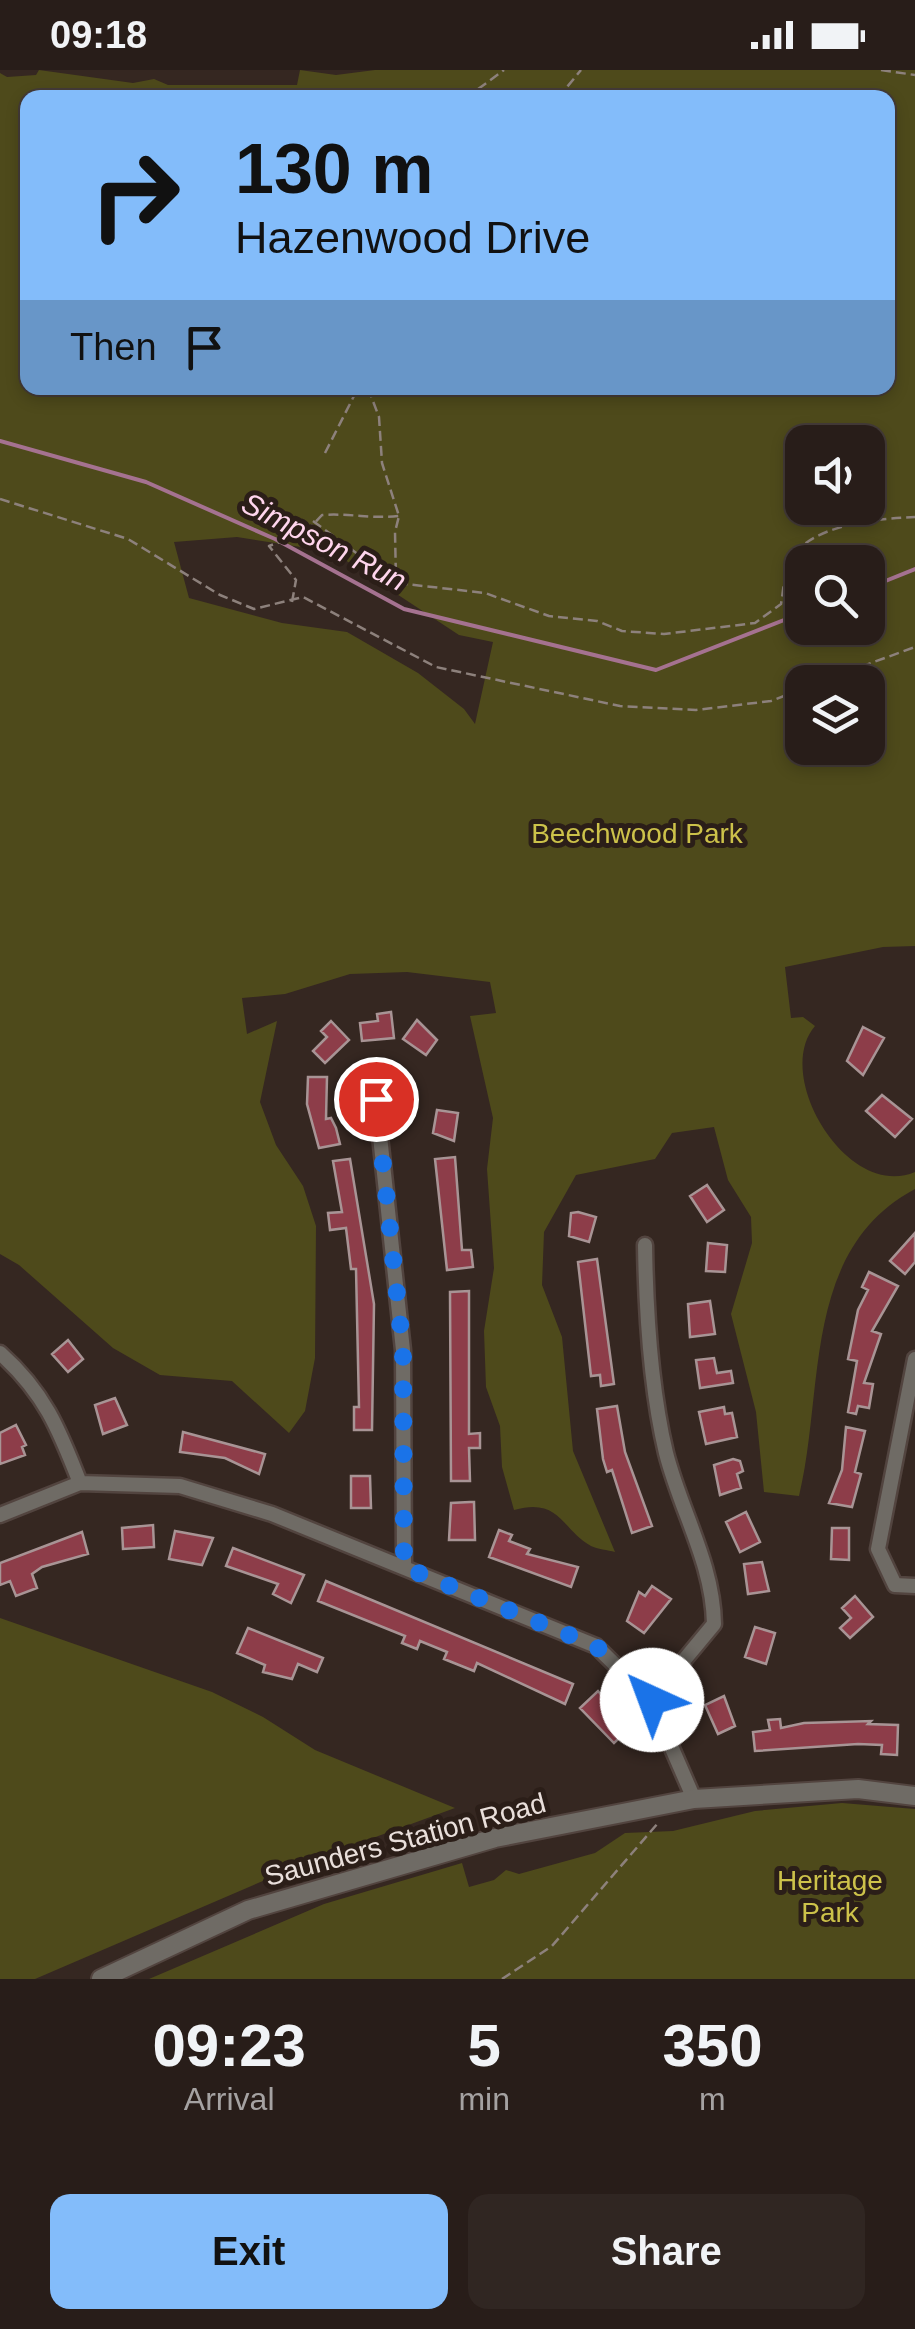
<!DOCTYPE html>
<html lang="en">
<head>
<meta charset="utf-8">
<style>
	:root { --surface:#281d19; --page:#302622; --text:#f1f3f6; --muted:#a5a2a2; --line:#443b38; --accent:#83bcfa }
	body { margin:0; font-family:Arial,sans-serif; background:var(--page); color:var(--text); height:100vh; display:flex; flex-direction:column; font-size:38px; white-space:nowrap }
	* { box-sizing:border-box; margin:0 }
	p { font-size:32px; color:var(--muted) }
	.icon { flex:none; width:55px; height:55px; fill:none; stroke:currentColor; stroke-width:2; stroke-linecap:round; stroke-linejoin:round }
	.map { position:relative; height:1909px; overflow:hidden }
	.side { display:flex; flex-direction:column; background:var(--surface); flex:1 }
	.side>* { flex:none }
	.hud { position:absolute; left:20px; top:20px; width:875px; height:305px; border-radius:20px; box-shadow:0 5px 15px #0003,0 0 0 2px var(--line); background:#83bcfa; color:#111; overflow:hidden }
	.controls { position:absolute; left:785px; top:355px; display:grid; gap:20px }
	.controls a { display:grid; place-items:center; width:100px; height:100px; border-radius:20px; background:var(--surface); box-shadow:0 5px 15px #0003,0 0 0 2px var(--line); font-size:50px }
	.pin { position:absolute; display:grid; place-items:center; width:85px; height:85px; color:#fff; margin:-42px; border:5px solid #fff; border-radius:50%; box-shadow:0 2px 10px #0007 }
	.me { position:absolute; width:110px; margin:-55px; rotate:317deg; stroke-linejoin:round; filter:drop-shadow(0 0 8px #0008) }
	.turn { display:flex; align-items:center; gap:35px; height:210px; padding:0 50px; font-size:45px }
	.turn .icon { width:130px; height:130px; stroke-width:2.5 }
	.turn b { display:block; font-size:70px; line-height:85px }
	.then { display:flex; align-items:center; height:95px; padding:0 50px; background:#0003; gap:20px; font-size:38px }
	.eta { display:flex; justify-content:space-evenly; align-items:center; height:170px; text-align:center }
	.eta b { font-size:60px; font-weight:600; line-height:70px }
	.action { display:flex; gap:20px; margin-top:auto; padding:20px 50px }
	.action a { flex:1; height:115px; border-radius:20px; background:var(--accent); color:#111; font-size:40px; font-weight:600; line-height:115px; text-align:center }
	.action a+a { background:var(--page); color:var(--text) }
	.status { display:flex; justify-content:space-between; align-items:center; height:70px; padding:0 50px; background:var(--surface); direction:ltr }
	.status svg { height:28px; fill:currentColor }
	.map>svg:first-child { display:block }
	.green { fill:#4e4a1b; fill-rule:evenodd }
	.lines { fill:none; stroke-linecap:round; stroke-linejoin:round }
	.stream { stroke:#a57290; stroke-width:4 }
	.building { fill:#8d3d49; stroke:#a89495; stroke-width:2.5 }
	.minor-casing { stroke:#52443f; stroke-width:19 }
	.tertiary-casing { stroke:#52443f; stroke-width:22 }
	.path { stroke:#8d817c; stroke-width:2.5; stroke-dasharray:10 5; stroke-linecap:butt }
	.minor { stroke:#6f6b65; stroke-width:14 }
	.tertiary { stroke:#6f6b65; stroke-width:18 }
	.route { stroke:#1a73e8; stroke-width:18; stroke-dasharray:0 32.4 }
	.labels { text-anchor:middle; stroke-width:10; stroke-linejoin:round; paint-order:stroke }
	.park-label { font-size:28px; fill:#cdc24a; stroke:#2b1e18 }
	.street-label { font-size:28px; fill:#e9dfdb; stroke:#2b1e18 }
	.water-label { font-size:30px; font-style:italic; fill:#ffd5ed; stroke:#2b1e18 }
</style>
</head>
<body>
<div class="status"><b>09:18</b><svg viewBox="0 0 49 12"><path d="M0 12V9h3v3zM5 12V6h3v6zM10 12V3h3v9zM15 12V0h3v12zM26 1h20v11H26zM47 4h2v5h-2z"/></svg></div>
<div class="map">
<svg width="915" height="1909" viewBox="0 0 915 1909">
	<rect width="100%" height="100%" fill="#352721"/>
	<path class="green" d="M39,0L133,13L154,9L168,15H297L300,0L336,5L375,0H915V876L883,877L785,897L791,948L803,947L815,956C772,1006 848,1131 915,1102V1119C801,1180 825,1319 799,1426L764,1422L756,1342L731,1244L752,1173L751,1147L728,1110L714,1057L672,1063L655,1089L576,1105L544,1162L542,1215L562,1267L573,1381L615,1482C608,1480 597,1479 591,1476C561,1459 560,1427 514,1440L502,1397L500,1356L486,1317L484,1261L494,1198L487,1099L493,1048L470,946L496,943L490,912L407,902L350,904L285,924L242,928L247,964L277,951L260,1032L276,1075L303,1116L316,1156L315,1288L305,1341L289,1363L232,1311L160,1305L113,1278L19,1195L0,1184V3L7,7L36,5ZM642,27L888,28V318H28V28ZM802,372H868V438H802ZM237,467L333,482L459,565L493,572L475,654L464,639L418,603L347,562L282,553L189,528L174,472ZM802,492H868V558H802ZM868,612V678H802V612Z
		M0,1548L212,1622L263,1647L315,1680L455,1738L307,1792L35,1909H0Z
		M842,1733L915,1739V1909H149L324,1834L462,1793L469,1817L494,1810L506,1800L519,1804L595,1783L625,1763L673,1761L755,1741Z"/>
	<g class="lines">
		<path class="stream" d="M0,371L146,412L275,469L404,539L656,600L802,543
			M868,518L915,499"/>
	</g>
	<path class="building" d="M391,942L394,968L362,971L360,953L378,951L377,944Z
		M417,950L437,970L426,985L403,969Z
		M331,951L349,970L325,993L313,981L327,967L321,961Z
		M863,957L884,968L863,1005L847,991Z
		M308,1007H327L326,1049L331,1048L336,1058L340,1074L319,1078L307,1034Z
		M882,1025L912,1049L895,1067L866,1041Z
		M437,1040L458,1043L454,1071L433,1063Z
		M455,1087L462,1180H471L473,1197L447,1200L435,1089Z
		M350,1089L374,1234L372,1360H354V1337H359L356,1199H351L346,1158L330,1160L328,1143L342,1142L333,1091Z
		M707,1115L724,1140L707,1152L690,1126Z
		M578,1142L596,1147L589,1172L569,1166L571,1143Z
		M915,1163V1192L905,1204L890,1191Z
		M708,1173L727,1175L725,1202L706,1201Z
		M597,1189L614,1314L601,1316L600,1305L591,1306L578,1192Z
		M869,1202L898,1216L872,1261L881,1264L864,1313L873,1314L869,1338L858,1336L856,1344L848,1342L857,1291L848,1289L858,1240L868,1220L862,1217Z
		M469,1221V1364L480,1363V1378H469L470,1411H451L450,1222Z
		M710,1231L715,1264L690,1267L688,1234Z
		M68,1270L83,1289L68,1302L52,1284Z
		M714,1288L717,1303L731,1301L733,1313L700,1318L696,1290Z
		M115,1328L127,1355L103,1364L95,1335Z
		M617,1336L625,1382L652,1456L632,1463L612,1400L607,1402L603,1389L597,1339Z
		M724,1337L725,1344L732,1343L737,1367L706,1374L699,1342Z
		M16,1355L26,1375L22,1377L25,1385L0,1394V1363Z
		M846,1357L865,1361L855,1402L861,1404L852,1437L829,1433L842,1400Z
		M183,1362L265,1384L259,1404L225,1388L180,1382Z
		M733,1389L740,1391L743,1401L737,1404L741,1418L720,1425L714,1395Z
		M351,1406H370L371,1438H351Z
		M470,1432H474L475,1470H449L451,1433Z
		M746,1442L760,1472L740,1482L726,1452Z
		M153,1455L154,1477L123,1479L122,1458Z
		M832,1458H849V1490L831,1489Z
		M499,1460L512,1465L509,1471L530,1479L527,1484L578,1497L571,1517L489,1487Z
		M175,1461L213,1468L202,1495L169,1489Z
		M82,1462L88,1484L42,1497L32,1504L37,1518L16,1526L10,1511L0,1515V1493Z
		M233,1478L304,1505L291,1533L273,1524L278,1514L226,1496Z
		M762,1492L769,1521L748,1524L744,1494Z
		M326,1511L573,1614L565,1634L477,1593L474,1601L444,1589L447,1582L420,1571L417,1579L402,1573L405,1566L318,1531Z
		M652,1516L671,1529L644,1563L627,1551L639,1522L645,1526Z
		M855,1526L873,1547L850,1568L840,1558L851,1548L842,1538Z
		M755,1557L775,1563L766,1594L745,1587Z
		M248,1558L323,1588L317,1602L298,1594L292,1609L263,1602L265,1595L237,1583Z
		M598,1621L630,1658L614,1673L580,1638Z
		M724,1626L735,1656L718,1664L705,1635Z
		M780,1649L781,1658L804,1653L871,1651L868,1654L898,1655L897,1685L881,1684L882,1675L858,1674L755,1681L753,1662L770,1660L768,1650Z"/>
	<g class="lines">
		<defs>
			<path id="minor" d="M376,1029L403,1280L404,1497
				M645,1175C646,1243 650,1316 666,1383C681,1442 713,1493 714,1554L651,1630
				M0,1283C44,1322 59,1359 80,1413
				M915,1289L878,1479L895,1515L915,1516
				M0,1445L80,1413L180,1416L272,1444L596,1576L651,1630L694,1729"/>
			<path id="tertiary" d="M101,1909L248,1840L495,1768L694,1729L858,1719L915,1726"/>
		</defs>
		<use href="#minor" class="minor-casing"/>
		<use href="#tertiary" class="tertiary-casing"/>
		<path class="path" d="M881,0L915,5
			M466,28L504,0
			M558,28L581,0
			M368,318L379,347L382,393L399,446L395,462L396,511
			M325,383L358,318
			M0,429L128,469L220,525L254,539L303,527L436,597L620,636L696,640L771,631L802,619
			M313,451L397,513L485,523L549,546L597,551L622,561L664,564L755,553L781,534C783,522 784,507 788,496C803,454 878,449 915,447
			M292,532L296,510L269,476L306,462L322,445C349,443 372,449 399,446
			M819,612L915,577
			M502,1909L552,1876L658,1753"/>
		<use href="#minor" class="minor"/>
		<use href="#tertiary" class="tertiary"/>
	</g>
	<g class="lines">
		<path class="route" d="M376,1029L403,1280L404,1497L596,1576L652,1630"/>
	</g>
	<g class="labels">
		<g class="park-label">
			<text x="637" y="773">Beechwood Park</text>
			<text x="830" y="1820">Heritage<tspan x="830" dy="32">Park</tspan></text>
		</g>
		<g class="street-label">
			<text transform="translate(405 1769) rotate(-15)" y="10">Saunders Station Road</text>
		</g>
		<g class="water-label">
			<text transform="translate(324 472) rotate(27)" y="10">Simpson Run</text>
		</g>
	</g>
</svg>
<div class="controls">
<a><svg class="icon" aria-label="sound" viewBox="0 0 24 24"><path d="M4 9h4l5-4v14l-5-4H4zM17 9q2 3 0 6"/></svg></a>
<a><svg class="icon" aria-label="search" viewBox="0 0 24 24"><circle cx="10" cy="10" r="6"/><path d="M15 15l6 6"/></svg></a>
<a><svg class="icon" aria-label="layers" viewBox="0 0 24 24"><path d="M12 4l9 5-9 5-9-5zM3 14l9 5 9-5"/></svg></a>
</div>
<div class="pin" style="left:376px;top:1029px;background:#d93025"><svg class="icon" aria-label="arrive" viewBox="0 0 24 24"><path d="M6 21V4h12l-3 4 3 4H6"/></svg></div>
<svg class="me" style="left:652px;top:1630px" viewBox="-20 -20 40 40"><circle r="19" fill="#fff"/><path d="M0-13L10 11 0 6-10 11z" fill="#1a73e8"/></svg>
<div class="hud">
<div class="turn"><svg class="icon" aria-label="right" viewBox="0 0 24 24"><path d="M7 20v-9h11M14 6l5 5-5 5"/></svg><div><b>130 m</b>Hazenwood Drive</div></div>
<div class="then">Then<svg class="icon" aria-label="arrive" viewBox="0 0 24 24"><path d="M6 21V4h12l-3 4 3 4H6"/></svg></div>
</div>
</div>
<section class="side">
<div class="eta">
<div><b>09:23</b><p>Arrival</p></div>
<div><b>5</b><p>min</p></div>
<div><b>350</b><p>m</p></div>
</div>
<div class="action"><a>Exit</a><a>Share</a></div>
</section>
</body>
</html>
